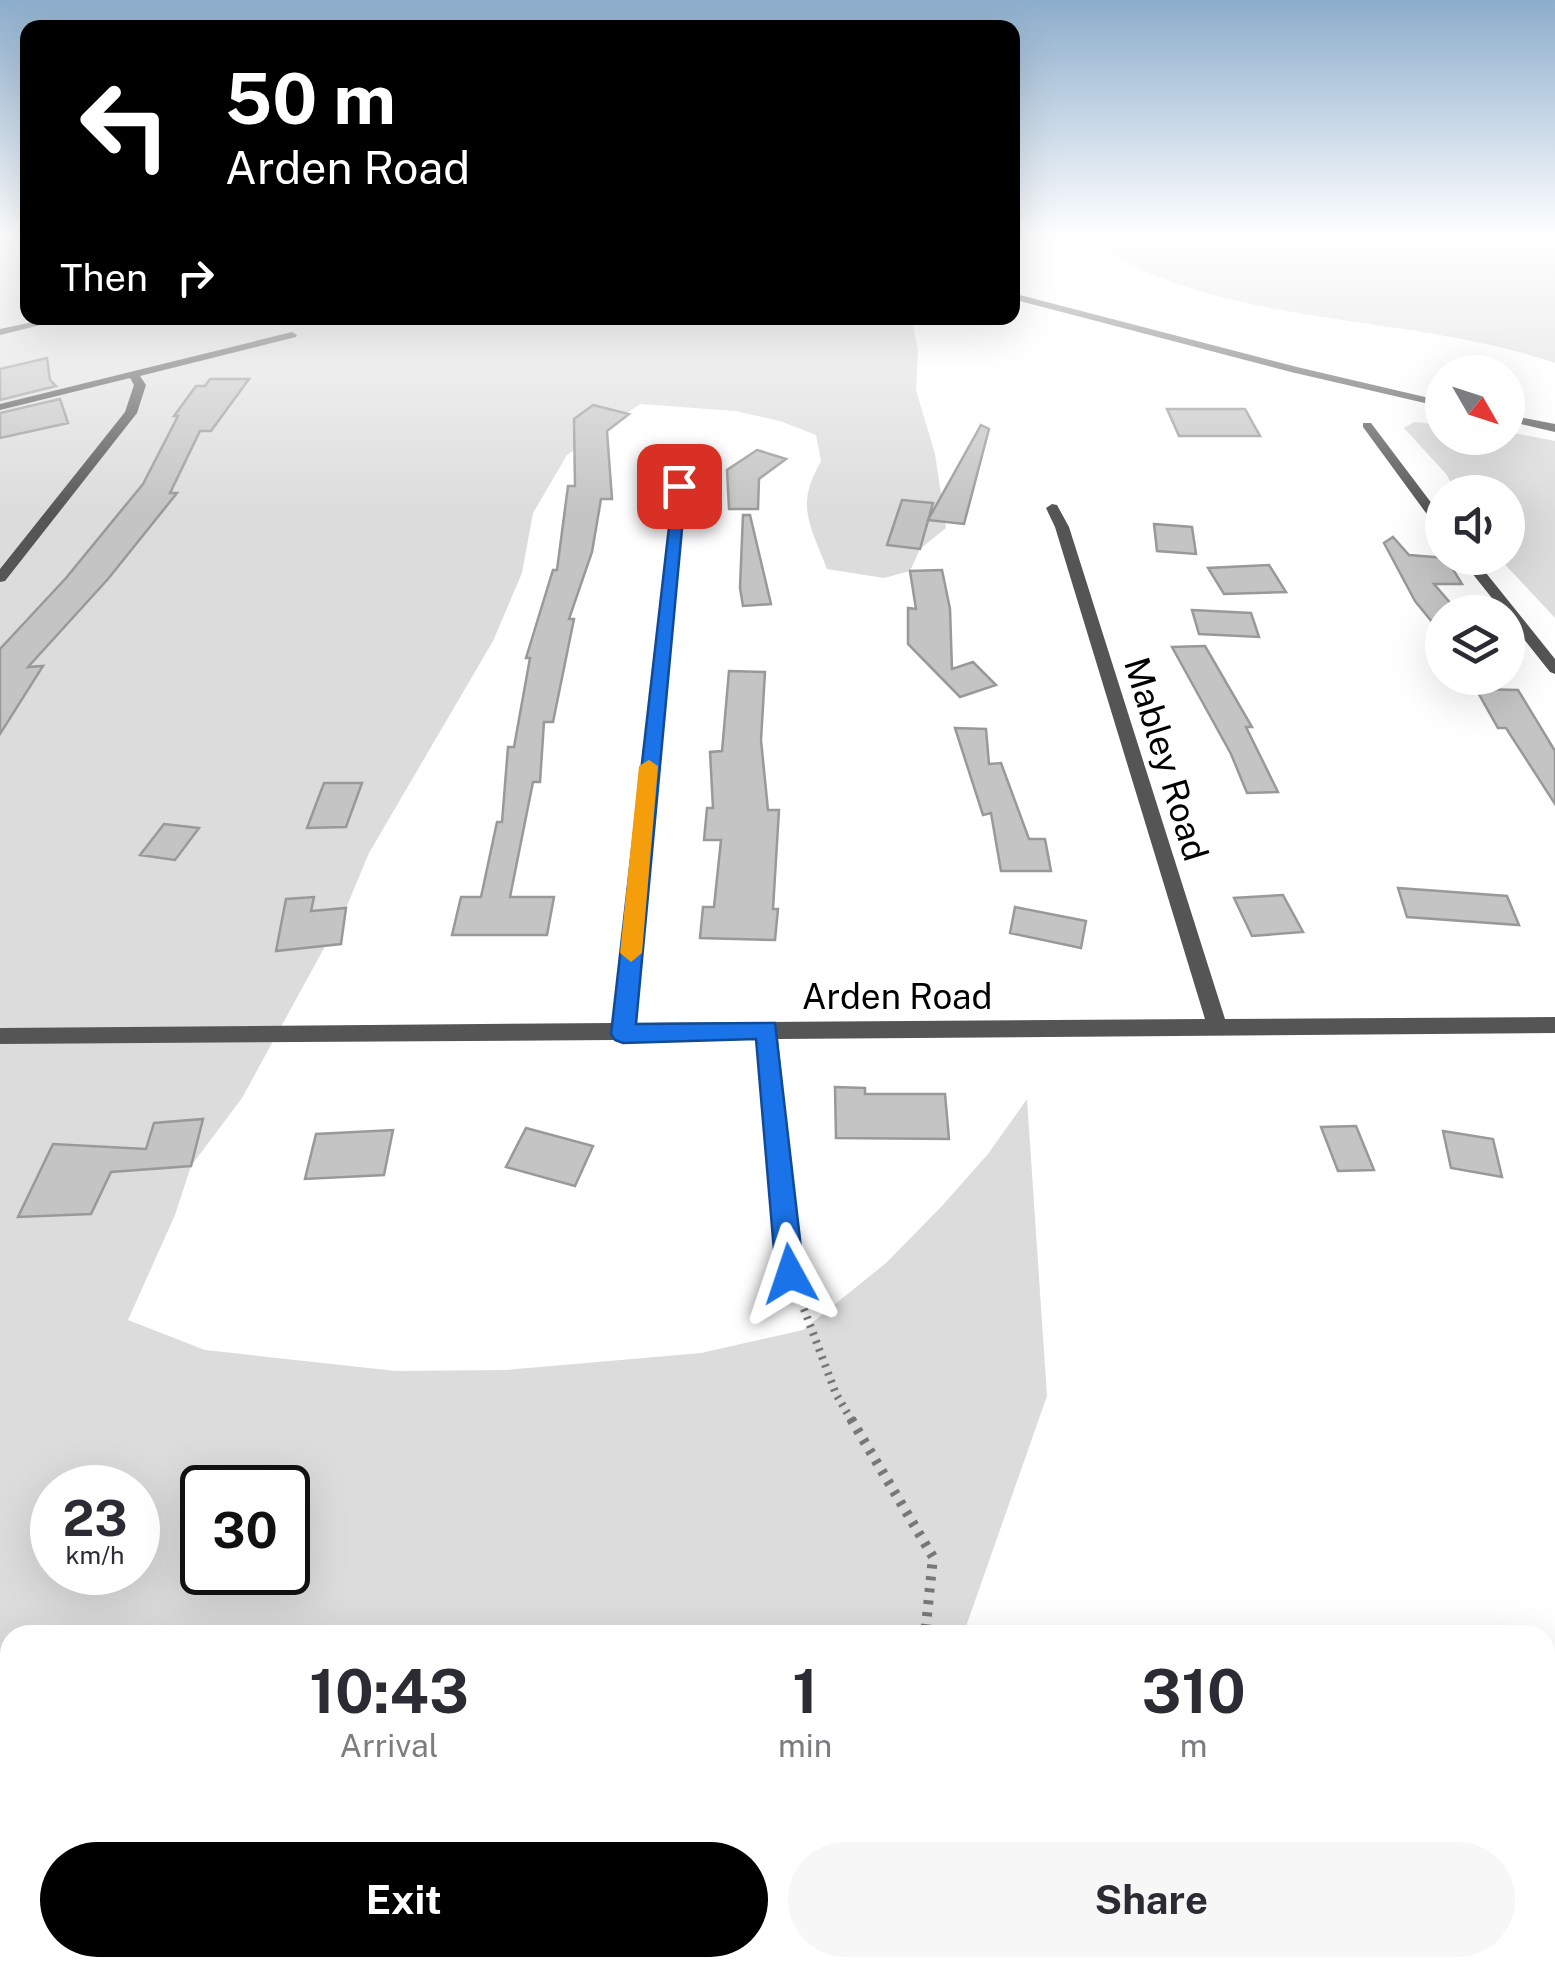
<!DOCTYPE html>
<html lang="en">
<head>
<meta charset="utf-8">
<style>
	:root { --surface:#fff; --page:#f7f7f7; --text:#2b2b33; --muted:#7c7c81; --accent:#000 }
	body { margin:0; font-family:"Public Sans",sans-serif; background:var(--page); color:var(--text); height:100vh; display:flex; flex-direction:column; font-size:38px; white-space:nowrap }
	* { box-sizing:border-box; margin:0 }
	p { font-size:32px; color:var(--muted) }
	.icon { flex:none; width:55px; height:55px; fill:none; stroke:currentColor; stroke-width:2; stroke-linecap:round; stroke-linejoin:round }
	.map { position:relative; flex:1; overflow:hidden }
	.details { position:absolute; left:0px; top:1625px; width:1555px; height:352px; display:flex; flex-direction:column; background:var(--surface); border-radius:30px 30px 0 0; box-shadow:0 10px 40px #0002 }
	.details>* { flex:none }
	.hud { position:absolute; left:20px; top:20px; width:1000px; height:305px; border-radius:20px; box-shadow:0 10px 40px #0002; background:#000; color:#fff; overflow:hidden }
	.needle { width:65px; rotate:129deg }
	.buttons { position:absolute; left:1425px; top:355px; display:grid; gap:20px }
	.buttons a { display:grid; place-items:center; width:100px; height:100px; border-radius:50%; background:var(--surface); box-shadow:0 10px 40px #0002; font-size:50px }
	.speed { position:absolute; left:30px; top:1465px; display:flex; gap:20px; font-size:50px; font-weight:700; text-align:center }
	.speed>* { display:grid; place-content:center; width:130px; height:130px; border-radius:50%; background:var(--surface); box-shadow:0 10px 40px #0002; line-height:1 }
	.speed small { font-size:25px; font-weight:400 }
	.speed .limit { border:5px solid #111; border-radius:15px; background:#fff; color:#111 }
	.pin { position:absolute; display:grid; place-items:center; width:85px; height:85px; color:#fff; margin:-42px; border-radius:20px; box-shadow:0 5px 15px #0006 }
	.me { position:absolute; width:110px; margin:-55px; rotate:355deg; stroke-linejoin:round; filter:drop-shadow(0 0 8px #0008) }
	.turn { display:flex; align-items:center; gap:35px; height:210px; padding:0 40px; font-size:45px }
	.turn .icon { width:130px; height:130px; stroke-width:2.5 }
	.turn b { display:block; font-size:70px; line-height:85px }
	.then { display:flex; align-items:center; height:95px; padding:0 40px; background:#0003; gap:20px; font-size:38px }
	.eta { display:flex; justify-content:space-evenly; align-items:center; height:170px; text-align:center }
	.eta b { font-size:60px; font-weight:700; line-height:70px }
	.primary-button { display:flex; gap:20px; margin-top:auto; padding:20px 40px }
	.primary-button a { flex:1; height:115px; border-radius:60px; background:var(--accent); color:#fff; font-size:40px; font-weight:700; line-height:115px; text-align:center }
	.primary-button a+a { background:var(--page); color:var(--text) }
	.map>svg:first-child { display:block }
	.green { fill:#dcdcdc; fill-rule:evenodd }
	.building { fill:#c4c4c4; stroke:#999; stroke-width:2.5 }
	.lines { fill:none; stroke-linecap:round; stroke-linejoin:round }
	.path-far1 { stroke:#777; stroke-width:8; stroke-dasharray:2.5 6; stroke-linecap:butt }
	.path { stroke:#777; stroke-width:10; stroke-dasharray:4 8; stroke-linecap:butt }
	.minor { fill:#555; fill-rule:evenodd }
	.tertiary { fill:#555; fill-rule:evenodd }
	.route { fill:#1a73e8; stroke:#114b97; stroke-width:2.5 }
	.slow { fill:#f59e0b }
	.labels { text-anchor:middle; stroke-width:9; stroke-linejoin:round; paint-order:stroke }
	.street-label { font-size:35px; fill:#000; stroke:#fff }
</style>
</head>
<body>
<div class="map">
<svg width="1555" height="1976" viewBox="0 0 1555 1976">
	<rect width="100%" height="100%" fill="#fff"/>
	<path class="green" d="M0,235H27L28,318H911L918,349L916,390L935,454L946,528L920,549L910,571L884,578L827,569C810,524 795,506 821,461L816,435L780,421L735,411L640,404L567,455L533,513L522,573L493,641L369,853L346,908L242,1098L191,1166L175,1215L128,1320L205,1350L396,1371L506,1370L701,1353L803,1330L886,1263L941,1207L988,1154L1027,1099L1047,1396L963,1635H10V1968H919L918,1976H0ZM52,1488H138V1572H52ZM202,1488H288V1572H202Z
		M1083,235H1555V363C1424,318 1278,327 1149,273C1125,263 1106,247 1083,235Z
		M1414,422L1442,425V438H1508V432L1555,441V618L1499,558H1508V492H1455L1447,475L1404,428Z"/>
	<path class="building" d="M47,358L50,380L56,386L0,400V369Z
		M210,379H249L211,431H200L170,493H177L108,579L28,667L43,666L0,734V649L66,578L143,484L178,416H174L196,386H205Z
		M60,399L68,423L0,438V413Z
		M593,405L629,414L607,431L612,499H601L592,552L569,619H574L553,722H544L540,782H533L510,897H554L547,935H452L461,897H481L497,822H502L508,747H514L530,658H526L553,570H557L568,486H575L574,419Z
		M1167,409H1245L1260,436H1179Z
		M981,425L989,429L964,524L928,520Z
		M757,450L786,459L759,479L758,509H729L727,470Z
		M902,500L933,503L920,549L887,545Z
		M743,515H750L771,604L743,606L740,588Z
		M1154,524L1192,527L1196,554L1157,551Z
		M1393,537L1409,555L1446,558L1462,584H1434L1458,612H1442V634L1415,601L1384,543Z
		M1269,565L1286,592L1224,594L1208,568Z
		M942,570L950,609L952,669L973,662L996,685L960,697L908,644V608L916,609L910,571Z
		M1192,610L1251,613L1259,637L1199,634Z
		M1205,646L1252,727H1246L1278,792L1247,793L1231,754L1172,647Z
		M729,671L765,672L761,740L768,810H779L773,909H778L775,940L700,938L703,907H714L721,840H704L707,808H713L710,752L722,751Z
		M1476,689L1518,690L1555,751V804L1506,728H1498Z
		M955,728L986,729L989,764L1001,763L1029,839H1045L1051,871H1001L991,813L983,815Z
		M324,783H362L346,827L307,828Z
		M164,824L199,828L175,860L140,855Z
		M1398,888L1507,896L1519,925L1407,917Z
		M1283,895L1303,932L1252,936L1234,898Z
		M314,897L311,911L346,908L341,944L276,951L286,899Z
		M1015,907L1086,921L1081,948L1010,933Z
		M835,1087L865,1088V1094H945L949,1139L836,1138Z
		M203,1119L191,1166L111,1172L91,1214L18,1217L53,1144L146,1149L154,1123Z
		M1356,1126L1374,1170L1338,1171L1321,1127Z
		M526,1128L593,1146L575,1186L506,1167Z
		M393,1130L384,1175L305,1179L316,1134Z
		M1443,1131L1493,1139L1502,1177L1451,1168Z"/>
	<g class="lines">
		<path class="path-far1" d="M798,1293L836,1394L852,1421"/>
		<path class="path" d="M851,1419L933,1557L925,1635
			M768,1976L769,1968"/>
		<path class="minor" d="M52,318H69L0,335V329Z
			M292,332L297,335L296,337L140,376L146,385L137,413L5,581L0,582V569L125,412L134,385L130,378L0,410V404Z
			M1363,423H1371L1442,517V529L1437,528L1363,427Z
			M683,446L689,450L634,1023L1205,1019L1055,527L1046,508L1052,504L1057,505L1069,527L1225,1019L1555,1017V1033L778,1039L802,1274L799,1282L790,1285L781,1282L778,1274L758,1039L0,1044V1028L614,1023L677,450Z
			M1460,558H1474L1555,659V674L1550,672L1508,619V612H1503Z"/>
		<path class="tertiary" d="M1012,293L1297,367L1442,401V407L1291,372L1012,299Z
			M1508,415L1555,424V432L1508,421Z"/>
	</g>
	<linearGradient id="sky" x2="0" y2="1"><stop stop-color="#8cadcc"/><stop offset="0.46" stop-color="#fff"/><stop offset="1" stop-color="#fff" stop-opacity="0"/></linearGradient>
	<rect width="1555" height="512" fill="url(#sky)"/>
	<path class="route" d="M674,483L686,486L636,1024L775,1023L804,1274L800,1283L790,1286L780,1283L776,1274L756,1039L623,1043L615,1040L611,1034Z"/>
	<path class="slow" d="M649,760L658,766L642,953L631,962L620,953L639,766Z"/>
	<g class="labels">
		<g class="street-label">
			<text transform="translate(1166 759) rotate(73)" y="12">Mabley Road</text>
			<text x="897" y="1009">Arden Road</text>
		</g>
	</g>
</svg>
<div class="buttons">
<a><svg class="needle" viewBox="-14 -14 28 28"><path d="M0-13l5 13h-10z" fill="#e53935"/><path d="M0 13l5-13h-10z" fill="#7c7c81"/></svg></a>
<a><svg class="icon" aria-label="sound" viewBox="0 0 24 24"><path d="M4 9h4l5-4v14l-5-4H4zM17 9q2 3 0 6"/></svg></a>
<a><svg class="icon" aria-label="layers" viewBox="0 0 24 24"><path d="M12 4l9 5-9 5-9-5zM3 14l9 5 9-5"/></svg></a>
</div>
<div class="speed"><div>23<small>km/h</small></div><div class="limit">30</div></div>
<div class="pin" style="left:679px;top:486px;background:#d93025"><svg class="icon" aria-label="arrive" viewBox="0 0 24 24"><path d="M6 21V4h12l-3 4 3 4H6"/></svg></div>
<svg class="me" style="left:790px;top:1274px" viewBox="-20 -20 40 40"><path d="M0-17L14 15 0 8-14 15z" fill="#1a73e8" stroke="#fff" stroke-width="4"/></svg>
<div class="hud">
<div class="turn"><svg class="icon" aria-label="left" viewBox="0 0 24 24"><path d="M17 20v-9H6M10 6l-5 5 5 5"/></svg><div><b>50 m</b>Arden Road</div></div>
<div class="then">Then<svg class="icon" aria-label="right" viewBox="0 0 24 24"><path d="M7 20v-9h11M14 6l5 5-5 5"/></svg></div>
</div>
<section class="details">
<div class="eta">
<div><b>10:43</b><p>Arrival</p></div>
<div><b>1</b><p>min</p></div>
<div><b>310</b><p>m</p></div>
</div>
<div class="primary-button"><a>Exit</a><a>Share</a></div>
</section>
</div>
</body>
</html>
